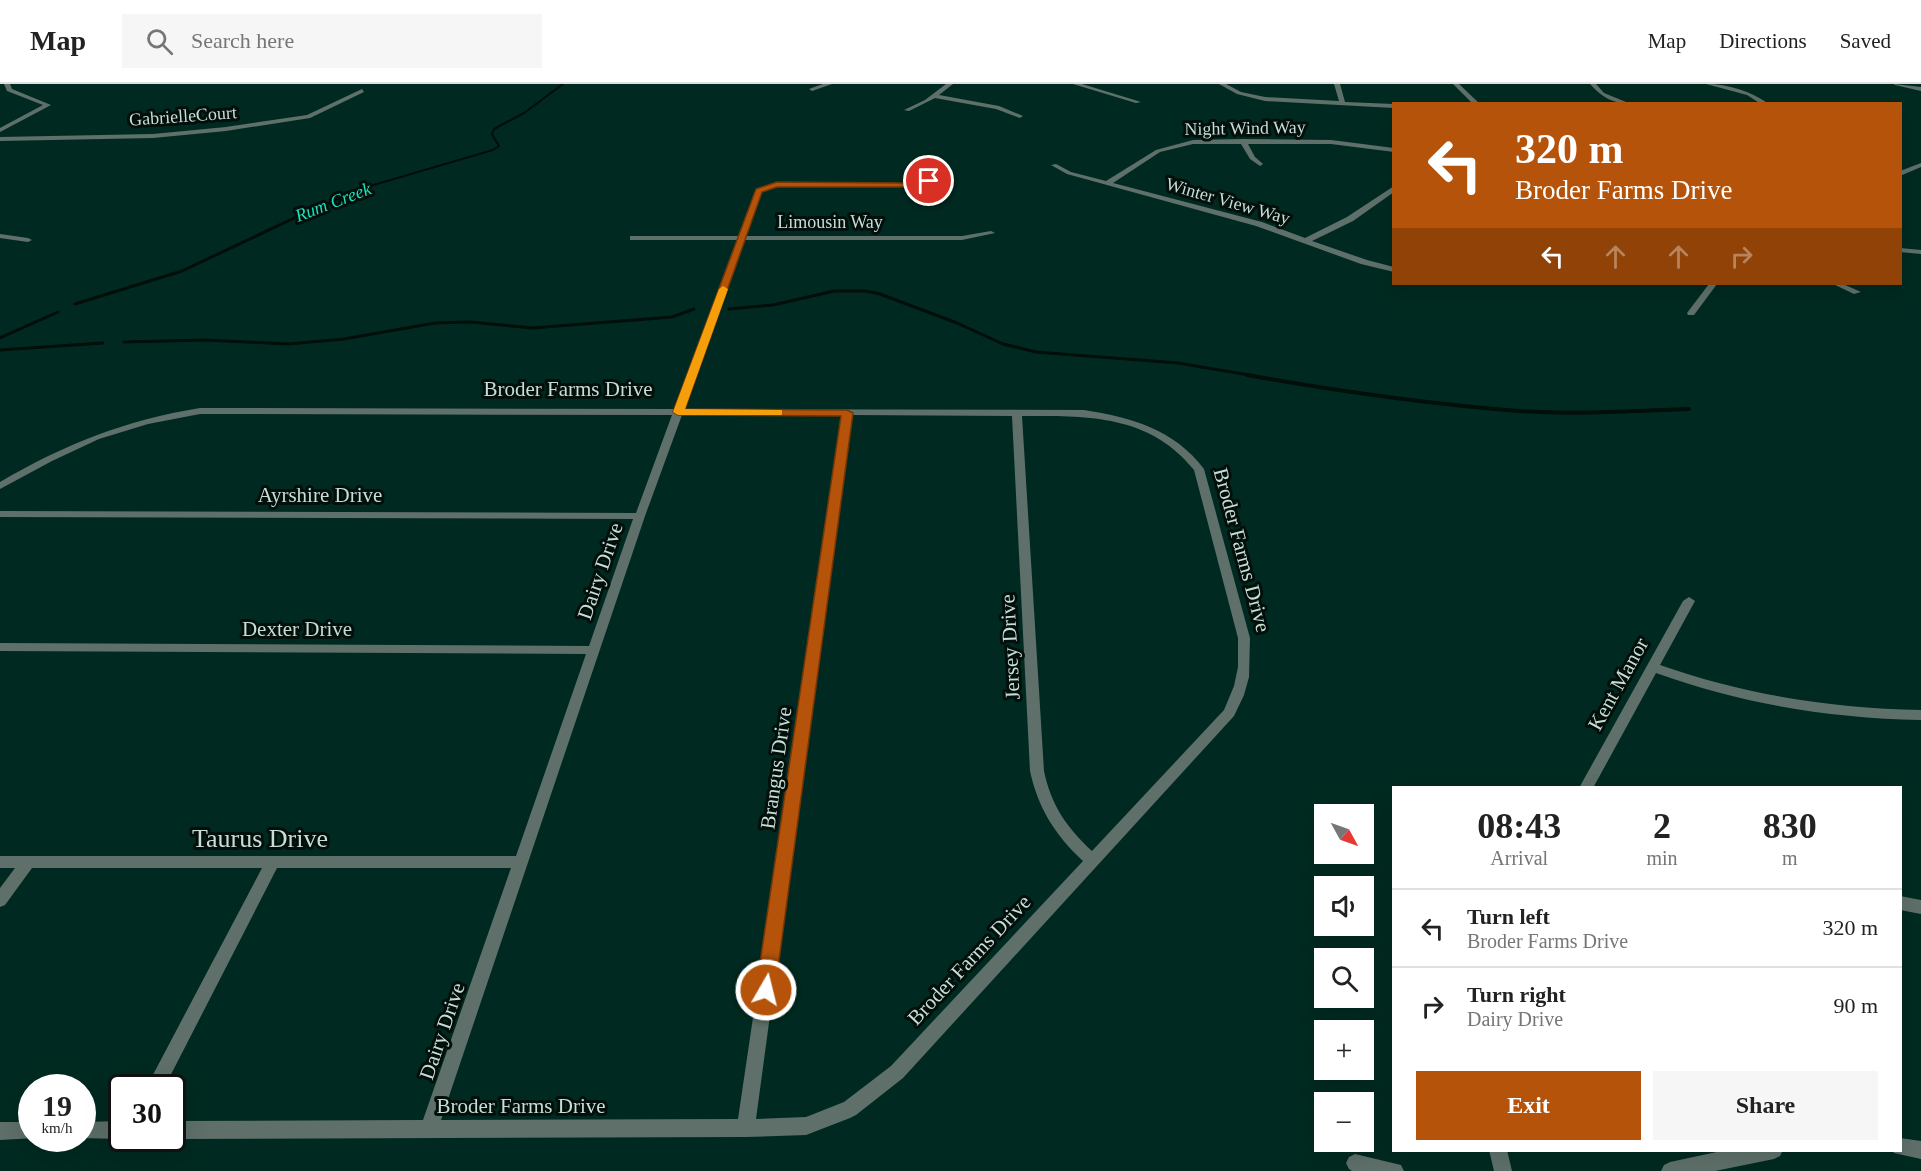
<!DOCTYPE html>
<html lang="en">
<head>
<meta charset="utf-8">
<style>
	:root { --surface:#fff; --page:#f6f6f6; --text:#222; --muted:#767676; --line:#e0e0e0; --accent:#b45309 }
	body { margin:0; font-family:Georgia,serif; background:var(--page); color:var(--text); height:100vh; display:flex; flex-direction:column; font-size:22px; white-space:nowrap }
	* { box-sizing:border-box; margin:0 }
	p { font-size:20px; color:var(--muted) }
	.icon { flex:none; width:33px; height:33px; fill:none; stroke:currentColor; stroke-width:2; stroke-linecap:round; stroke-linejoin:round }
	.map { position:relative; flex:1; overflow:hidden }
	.panel { position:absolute; left:1392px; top:702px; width:510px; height:366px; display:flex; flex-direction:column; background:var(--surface); border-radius:0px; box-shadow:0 6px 24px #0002 }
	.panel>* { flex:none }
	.hud { position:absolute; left:1392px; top:18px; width:510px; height:183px; border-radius:0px; box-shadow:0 6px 24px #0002; background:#b45309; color:#fff; overflow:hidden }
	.needle { width:39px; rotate:130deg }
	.controls { position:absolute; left:1314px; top:720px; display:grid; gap:12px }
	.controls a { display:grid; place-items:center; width:60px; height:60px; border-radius:0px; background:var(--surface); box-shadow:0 6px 24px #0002; font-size:30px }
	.speed { position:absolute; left:18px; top:990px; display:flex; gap:12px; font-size:30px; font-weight:700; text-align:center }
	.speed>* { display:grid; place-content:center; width:78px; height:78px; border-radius:50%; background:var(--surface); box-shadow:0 6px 24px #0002; line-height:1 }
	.speed small { font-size:15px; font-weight:400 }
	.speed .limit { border:3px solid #111; border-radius:9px; background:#fff; color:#111 }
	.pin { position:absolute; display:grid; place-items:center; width:51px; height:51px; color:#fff; margin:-26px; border:3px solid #fff; border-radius:50%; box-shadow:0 2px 6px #0007 }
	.me { position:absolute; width:66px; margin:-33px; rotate:8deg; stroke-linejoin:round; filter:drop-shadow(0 0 4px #0008) }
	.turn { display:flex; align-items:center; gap:21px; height:126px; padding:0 24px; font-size:27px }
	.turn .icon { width:78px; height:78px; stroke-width:2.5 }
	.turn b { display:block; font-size:42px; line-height:51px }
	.lanes { display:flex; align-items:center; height:57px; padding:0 24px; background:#0003; justify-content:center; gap:30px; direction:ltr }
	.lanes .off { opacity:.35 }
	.eta { display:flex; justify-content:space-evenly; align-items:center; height:102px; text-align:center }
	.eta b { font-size:36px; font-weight:600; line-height:42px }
	.primary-button { display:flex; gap:12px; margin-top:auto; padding:12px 24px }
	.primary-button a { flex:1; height:69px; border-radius:0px; background:var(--accent); color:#fff; font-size:24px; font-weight:600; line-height:69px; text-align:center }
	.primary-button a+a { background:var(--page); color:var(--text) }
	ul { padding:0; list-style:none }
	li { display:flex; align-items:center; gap:18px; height:78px; padding:0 24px; border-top:2px solid var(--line) }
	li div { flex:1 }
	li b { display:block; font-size:22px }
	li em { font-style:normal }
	header { display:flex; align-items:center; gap:36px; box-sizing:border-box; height:84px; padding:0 30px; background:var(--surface); border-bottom:2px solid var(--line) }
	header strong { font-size:28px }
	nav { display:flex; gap:33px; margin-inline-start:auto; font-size:21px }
	.search { width:420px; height:54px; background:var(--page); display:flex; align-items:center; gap:15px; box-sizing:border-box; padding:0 21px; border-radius:0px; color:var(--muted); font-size:22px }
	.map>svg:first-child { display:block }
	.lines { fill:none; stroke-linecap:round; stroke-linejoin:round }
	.stream-far2 { stroke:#010e0a; stroke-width:2 }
	.stream-far1 { stroke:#010e0a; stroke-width:3 }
	.stream { stroke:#010e0a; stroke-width:4 }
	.street { fill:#5f706a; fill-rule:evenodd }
	.route { fill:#b45309; stroke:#753606; stroke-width:1.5 }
	.slow { fill:#f59e0b }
	.labels { text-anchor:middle; stroke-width:6; stroke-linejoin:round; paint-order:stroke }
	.far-street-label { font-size:18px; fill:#c8ddd6; stroke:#020f0b }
	.far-water-label { font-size:18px; font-style:italic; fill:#1ce2bc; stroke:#020f0b }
	.street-label { font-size:21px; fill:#c8ddd6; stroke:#020f0b }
	.near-street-label { font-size:26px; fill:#c8ddd6; stroke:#020f0b }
</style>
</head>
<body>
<header>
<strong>Map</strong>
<div class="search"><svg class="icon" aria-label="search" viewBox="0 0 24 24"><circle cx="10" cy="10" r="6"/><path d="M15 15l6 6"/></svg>Search here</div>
<nav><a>Map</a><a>Directions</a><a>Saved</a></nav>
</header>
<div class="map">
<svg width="1921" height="1087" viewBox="0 0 1921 1087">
	<rect width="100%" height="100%" fill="#002a21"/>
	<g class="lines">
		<path class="stream-far2" d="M303,130L370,102L493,66L499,62L492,50L494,45L524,29L563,0"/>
		<path class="stream-far1" d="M75,220L182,187L307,128
			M729,225L773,221L834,207H866L880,210L957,239L1003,260L1036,268L1178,279L1255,292
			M0,254L58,228
			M124,258L205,256L288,260L344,255L435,239L470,238L533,244L672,233L694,225
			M0,266L103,259"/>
		<path class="stream" d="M1247,291C1337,307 1428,320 1519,327C1576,331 1633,327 1689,325"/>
		<path class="street" d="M4,0H10L12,5L51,21L0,48V44L43,21L7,7Z
			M823,0H832L812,7L809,5Z
			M946,0H953L939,11L999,22L1023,32L1020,34L996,25L935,14L909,27L904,26L925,16Z
			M1073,0H1082L1141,18L1136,19Z
			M1219,0H1226L1241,8L1265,13L1339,17L1334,0H1340L1345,18L1394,20V24L1265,17L1237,10Z
			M1453,0H1459L1480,20H1473Z
			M1590,0H1596L1604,9L1631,20C1614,20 1601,13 1590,0Z
			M1706,0C1728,0 1751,7 1769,20H1761L1747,11Z
			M1894,0L1921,3V7L1895,1Z
			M362,5L364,8L310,34L226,47L153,54L0,57V53L153,50L226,43L307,31Z
			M1243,55L1331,56L1394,64V68L1331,60H1248L1255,73L1263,80L1260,82L1250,75L1241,60H1193L1160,68L1113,99L1262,138L1305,154L1347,133L1394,102V108L1353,137L1312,157L1367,176L1394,183V188L1361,180L1256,142L1067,90L1051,81L1056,80L1071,88L1106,97L1156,66L1193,56Z
			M1921,79V83L1900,92V87Z
			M929,95L931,96V98L902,103H778L762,108L746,152H962L991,147L995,149L962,156H745L684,325L1084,326C1131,333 1175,346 1204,385L1250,554L1249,593L1244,611L1234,632L903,994L856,1031L850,1034L806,1051L746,1053L172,1055L171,1054H172V1037L423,1036L511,784H277L164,1004H146L262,784H32L5,821L0,823V804L15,784H0V772H516L586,570L0,567V559L589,562L633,435L0,433V427L636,429L672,331L200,330L148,340L99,355L52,377L0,405V398C65,360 126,336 200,324L674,325L737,156H630V152H739L757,106L777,99H902ZM682,331H842L738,1035L441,1036L645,432ZM851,331L1012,332L1030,687C1038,724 1055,751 1083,777L891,982L844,1018L806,1033L756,1035ZM1022,332C1087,332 1149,330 1194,386L1238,554V583L1234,602L1224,626L1092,767C1067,744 1051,721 1044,687Z
			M0,150L28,154L32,156L28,158L0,154Z
			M1900,164L1921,166V170L1900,168Z
			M1709,200H1717L1694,231H1688L1687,229Z
			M1833,200H1843L1861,208L1854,210Z
			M1689,513L1695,517L1660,581C1745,611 1831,624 1921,626V636C1829,634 1742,620 1656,589L1593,704H1579L1683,517Z
			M1900,812L1921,816V830L1900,826Z
			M122,1037V1055L79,1054H82V1038Z
			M0,1038H32V1054H35L0,1056Z
			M1900,1054L1921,1057V1075L1894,1069L1892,1066H1900Z
			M1489,1066H1507L1512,1087H1494Z
			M1726,1066H1783L1780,1072L1774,1075L1715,1087H1661L1664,1081L1670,1078Z
			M1355,1070L1401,1081L1404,1087H1352L1349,1085L1346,1079L1349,1073Z"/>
	</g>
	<path class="route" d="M929,95H931V99L902,103H777L762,108L685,325L847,326L853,329L775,906L772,912L766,914L759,912L756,906L841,332L678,331L673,328L756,105L777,98L902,99Z"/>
	<path class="slow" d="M723,202L728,205L685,325L778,326H782V331H678L673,328L719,205Z"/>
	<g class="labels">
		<g class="far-street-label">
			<text transform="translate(183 32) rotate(-4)" y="6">GabrielleCourt</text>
			<text transform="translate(1245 44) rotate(-1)" y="6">Night Wind Way</text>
			<text transform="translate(1228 117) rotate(16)" y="6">Winter View Way</text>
			<text x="830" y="144">Limousin Way</text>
		</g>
		<g class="far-water-label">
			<text transform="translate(333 118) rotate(-21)" y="6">Rum Creek</text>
		</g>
		<g class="street-label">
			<text x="568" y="312">Broder Farms Drive</text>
			<text x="320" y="418">Ayrshire Drive</text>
			<text transform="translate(1242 466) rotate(75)" y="7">Broder Farms Drive</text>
			<text transform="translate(600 487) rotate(-71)" y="7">Dairy Drive</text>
			<text x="297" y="552">Dexter Drive</text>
			<text transform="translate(1010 563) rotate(-93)" y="7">Jersey Drive</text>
			<text transform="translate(1618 600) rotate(-61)" y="7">Kent Manor</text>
			<text transform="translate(776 684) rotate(-82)" y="7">Brangus Drive</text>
			<text transform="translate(969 876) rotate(-47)" y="7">Broder Farms Drive</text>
			<text transform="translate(442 947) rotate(-71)" y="7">Dairy Drive</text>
			<text x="521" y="1029">Broder Farms Drive</text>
		</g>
		<g class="near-street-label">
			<text x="260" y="763">Taurus Drive</text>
		</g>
	</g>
</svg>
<div class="controls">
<a><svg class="needle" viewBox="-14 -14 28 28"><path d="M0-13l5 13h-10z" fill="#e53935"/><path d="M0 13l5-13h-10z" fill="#767676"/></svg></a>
<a><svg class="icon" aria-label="sound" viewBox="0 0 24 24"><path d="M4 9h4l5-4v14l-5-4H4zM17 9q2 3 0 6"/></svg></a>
<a><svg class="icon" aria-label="search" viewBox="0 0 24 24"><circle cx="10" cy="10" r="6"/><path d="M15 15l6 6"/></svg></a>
<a>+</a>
<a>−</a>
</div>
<div class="speed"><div>19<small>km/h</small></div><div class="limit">30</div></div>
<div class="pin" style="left:929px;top:97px;background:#d93025"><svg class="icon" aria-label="arrive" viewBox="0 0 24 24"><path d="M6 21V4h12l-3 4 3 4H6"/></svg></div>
<svg class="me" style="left:766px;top:906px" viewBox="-20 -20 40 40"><circle r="17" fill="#b45309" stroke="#fff" stroke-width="3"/><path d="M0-11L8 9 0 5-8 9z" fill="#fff"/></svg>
<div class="hud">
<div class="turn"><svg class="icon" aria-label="left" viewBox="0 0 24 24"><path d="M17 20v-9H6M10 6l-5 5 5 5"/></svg><div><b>320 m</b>Broder Farms Drive</div></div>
<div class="lanes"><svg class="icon" aria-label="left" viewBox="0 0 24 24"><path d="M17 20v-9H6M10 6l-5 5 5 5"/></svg><svg class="icon off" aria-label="ahead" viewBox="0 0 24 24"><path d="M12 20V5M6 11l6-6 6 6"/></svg><svg class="icon off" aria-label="ahead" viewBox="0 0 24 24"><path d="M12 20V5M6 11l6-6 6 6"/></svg><svg class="icon off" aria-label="right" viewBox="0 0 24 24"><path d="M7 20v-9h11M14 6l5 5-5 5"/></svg></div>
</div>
<section class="panel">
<div class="eta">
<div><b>08:43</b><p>Arrival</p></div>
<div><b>2</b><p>min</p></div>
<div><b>830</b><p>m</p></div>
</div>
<ul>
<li><svg class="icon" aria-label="left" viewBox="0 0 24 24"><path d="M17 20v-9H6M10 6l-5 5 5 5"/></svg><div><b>Turn left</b><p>Broder Farms Drive</p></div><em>320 m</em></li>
<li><svg class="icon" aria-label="right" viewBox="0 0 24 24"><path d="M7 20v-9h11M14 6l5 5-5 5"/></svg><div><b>Turn right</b><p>Dairy Drive</p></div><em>90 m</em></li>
</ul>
<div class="primary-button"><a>Exit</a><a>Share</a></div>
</section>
</div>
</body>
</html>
